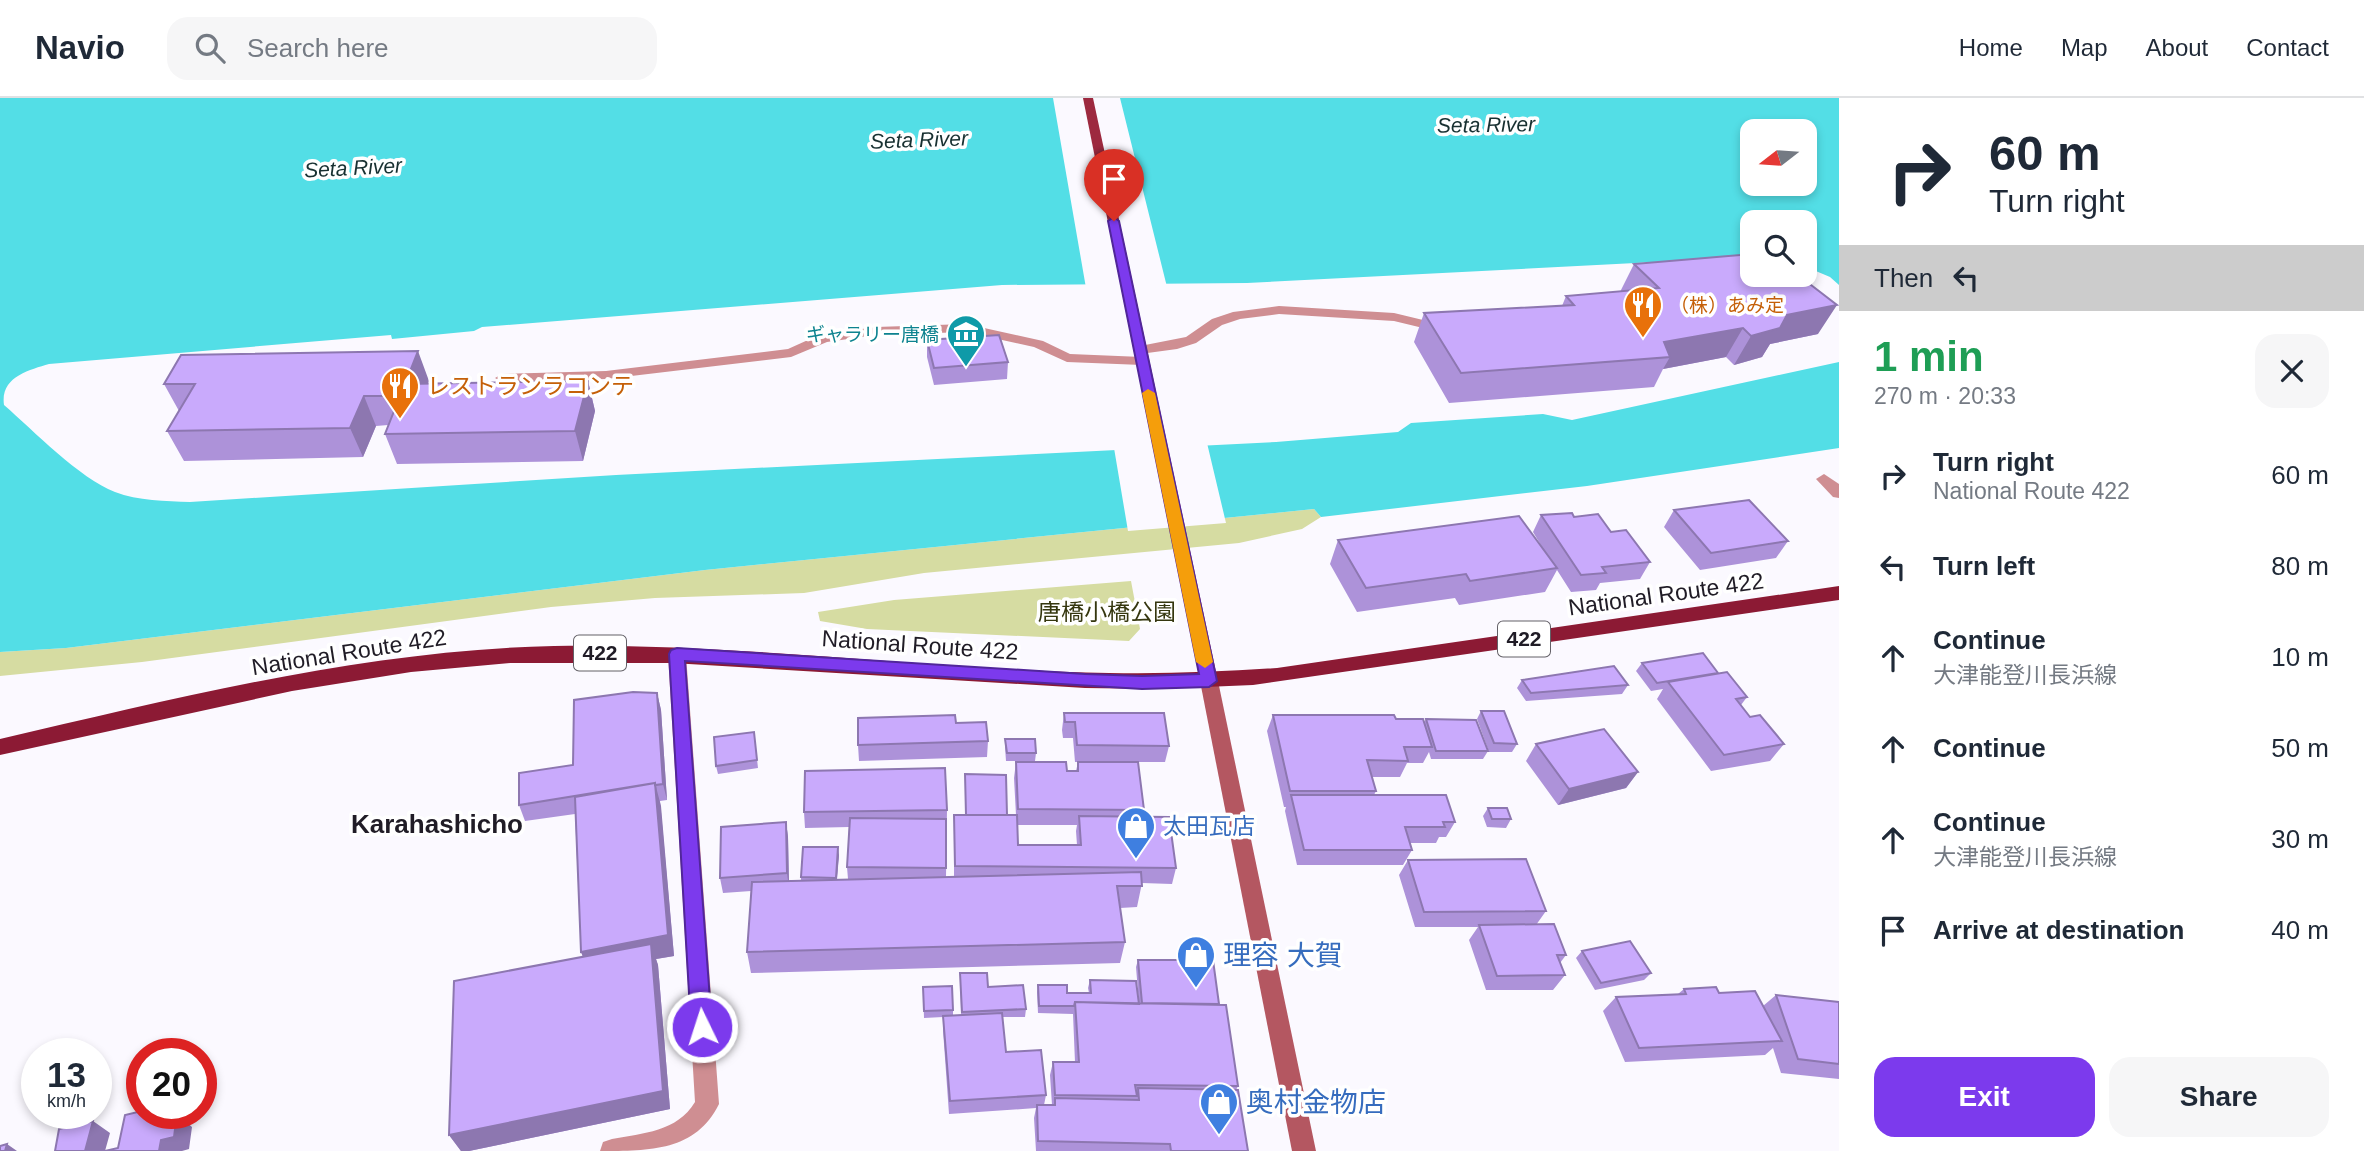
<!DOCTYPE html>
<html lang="en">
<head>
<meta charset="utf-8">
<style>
	:root { --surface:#fff; --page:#f6f6f7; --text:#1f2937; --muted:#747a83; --line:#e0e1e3; --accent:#7c3aed }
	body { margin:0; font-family:Helvetica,"Noto Sans JP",sans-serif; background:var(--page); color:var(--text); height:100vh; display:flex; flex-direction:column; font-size:26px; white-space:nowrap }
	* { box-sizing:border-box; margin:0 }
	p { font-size:23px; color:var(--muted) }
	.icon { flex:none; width:38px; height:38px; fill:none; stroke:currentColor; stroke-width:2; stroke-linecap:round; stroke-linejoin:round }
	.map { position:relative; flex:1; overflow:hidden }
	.sheet { display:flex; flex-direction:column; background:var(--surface); width:525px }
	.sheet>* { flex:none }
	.guide { background:#fff; color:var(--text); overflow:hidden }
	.needle { width:46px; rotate:253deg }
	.tools { position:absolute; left:1740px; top:21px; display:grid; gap:14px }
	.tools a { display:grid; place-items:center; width:77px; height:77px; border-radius:14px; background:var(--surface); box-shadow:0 4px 10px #0003; font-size:35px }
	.speed { position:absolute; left:21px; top:940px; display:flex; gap:14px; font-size:35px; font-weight:700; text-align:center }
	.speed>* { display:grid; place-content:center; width:91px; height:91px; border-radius:50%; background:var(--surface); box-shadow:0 4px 10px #0003; line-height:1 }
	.speed small { font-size:18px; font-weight:400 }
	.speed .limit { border:10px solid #d22; background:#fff; color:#111 }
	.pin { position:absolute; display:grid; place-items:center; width:60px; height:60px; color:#fff; margin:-72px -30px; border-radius:50% 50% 50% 0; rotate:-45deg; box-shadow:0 0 7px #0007 }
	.pin .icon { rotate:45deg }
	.me { position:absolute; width:77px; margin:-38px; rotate:356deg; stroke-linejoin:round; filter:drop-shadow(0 0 5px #0008) }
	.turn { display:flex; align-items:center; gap:24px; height:147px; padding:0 35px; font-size:32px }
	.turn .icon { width:91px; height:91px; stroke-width:2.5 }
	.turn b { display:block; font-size:49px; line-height:60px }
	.then { display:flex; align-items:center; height:66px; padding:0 35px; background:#0003; gap:14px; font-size:26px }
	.round { display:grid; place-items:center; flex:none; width:74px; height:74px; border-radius:21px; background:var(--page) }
	.overview { display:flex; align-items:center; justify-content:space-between; height:119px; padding:0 35px }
	h1 { font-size:42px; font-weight:600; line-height:52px; color:#1e9e55 }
	.action { display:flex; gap:14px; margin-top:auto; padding:14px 35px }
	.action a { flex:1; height:80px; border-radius:21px; background:var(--accent); color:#fff; font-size:28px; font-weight:600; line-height:80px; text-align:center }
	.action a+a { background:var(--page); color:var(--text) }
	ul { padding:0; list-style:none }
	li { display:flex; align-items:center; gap:21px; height:91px; padding:0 35px }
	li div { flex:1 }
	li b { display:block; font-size:26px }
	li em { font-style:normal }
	header { display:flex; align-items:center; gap:42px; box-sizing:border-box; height:98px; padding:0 35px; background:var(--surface); border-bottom:2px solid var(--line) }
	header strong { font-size:33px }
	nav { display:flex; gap:38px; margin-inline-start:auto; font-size:24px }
	.search { width:490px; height:63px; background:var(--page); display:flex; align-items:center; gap:18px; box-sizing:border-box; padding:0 24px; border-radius:21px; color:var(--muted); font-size:26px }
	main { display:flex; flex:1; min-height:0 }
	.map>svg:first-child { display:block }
	.green { fill:#d6dca2 }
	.water { fill:#53dee6; fill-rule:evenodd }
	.pier { fill:#fbf9ff }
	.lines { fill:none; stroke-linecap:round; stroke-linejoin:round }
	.service { fill:#cf8e92; fill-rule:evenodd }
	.minor { fill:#cf8e92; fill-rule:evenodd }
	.secondary { fill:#b45761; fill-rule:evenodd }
	.primary { fill:#9d293f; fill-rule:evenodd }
	.trunk { fill:#8c1a34; fill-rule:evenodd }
	.wall { fill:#ad92d9; fill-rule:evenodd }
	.shaded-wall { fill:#8d77b0 }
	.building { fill:#c9aafc; stroke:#8d77b0; stroke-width:2 }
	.route { fill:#7c3aed; stroke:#51269a; stroke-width:2 }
	.slow { fill:#f59e0b }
	.labels { text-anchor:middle; stroke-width:7; stroke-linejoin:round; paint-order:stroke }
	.far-food-label { font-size:19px; fill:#c56008; stroke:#fff; text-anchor:start }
	.far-culture-label { font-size:19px; fill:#0d838f; stroke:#fff; text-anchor:end }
	.far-water-label { font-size:21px; font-style:italic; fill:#183031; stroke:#fff }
	.shield { fill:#fff; stroke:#636067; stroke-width:2 }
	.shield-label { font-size:21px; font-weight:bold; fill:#201c26 }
	.food-label { font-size:23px; fill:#c56008; stroke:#fff; text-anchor:start }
	.street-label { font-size:23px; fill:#201c26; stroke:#fff }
	.park-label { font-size:23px; fill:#35370f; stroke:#fff }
	.shop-label { font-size:23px; fill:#366cbe; stroke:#fff; text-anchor:start }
	.quarter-label { font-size:26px; font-weight:bold; fill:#201c26; stroke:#fff }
	.near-shop-label { font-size:28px; fill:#366cbe; stroke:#fff; text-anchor:start }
</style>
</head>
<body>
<header>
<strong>Navio</strong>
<div class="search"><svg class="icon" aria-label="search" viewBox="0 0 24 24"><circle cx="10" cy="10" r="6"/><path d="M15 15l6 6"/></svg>Search here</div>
<nav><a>Home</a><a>Map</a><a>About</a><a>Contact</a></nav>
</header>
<main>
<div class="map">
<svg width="1839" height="1053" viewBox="0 0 1839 1053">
	<rect width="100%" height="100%" fill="#fbf9ff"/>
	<path class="green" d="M1314,411L1321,419L1302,431L1239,445L924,475L804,495L655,500L551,509L142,564L0,578V554L66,550L705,472Z
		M1131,483L1140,531L1129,543L867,531L820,523L818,514L894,502Z"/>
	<path class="water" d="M0,0H1839V187L1830,179L1804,168V124H1752V159L1247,185L1002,187L482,229L474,233L392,241L391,237L49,266C29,272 0,279 4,307C34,333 79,380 115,394C138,403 166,403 190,404L616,377L1276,344L1398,334L1411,325L1543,316L1572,322L1839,264V350L1587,388L1321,419L1314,411L705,472L66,550L0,554ZM1752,33H1804V86H1752Z"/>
	<path class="pier" d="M1053,0H1120L1167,189L1086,190Z
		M1207,345L1226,425L1128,433L1114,350Z"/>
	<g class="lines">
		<path class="service" d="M1279,208L1394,215L1423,222L1442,220L1449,224L1442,228L1423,230L1394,223L1279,216L1240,221L1222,227L1196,245L1177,251L1140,256L1133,252L1140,248L1186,239L1212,221L1233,214Z
			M966,226L1043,243L1070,256L1142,259L1149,263L1142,267L1067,264L1034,249L966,234L876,237L827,244L791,259L606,281L502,284L495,280L502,276L606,273L788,251L819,237L876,229Z
			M677,550L683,552L686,557L719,1006C696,1053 650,1053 600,1053L603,1044L612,1041C643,1035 677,1034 695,1004L668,557L671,552Z"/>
		<path class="minor" d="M1824,376L1839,386V400L1833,399L1816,381Z"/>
		<path class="secondary" d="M1209,576L1215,578L1218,583L1316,1053H1292L1200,583L1203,578Z"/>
		<path class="primary" d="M1083,0H1093L1218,583L1215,588H1203L1200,583Z"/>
		<path class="trunk" d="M1839,488V502L1253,587L1157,591L1085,590L672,565H510L411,574L292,593L0,657V641C182,599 366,552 554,548C739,545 924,571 1109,575C1165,576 1221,574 1277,570Z"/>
	</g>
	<path class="wall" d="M1634,166L1818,236L1770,246L1762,259L1734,267L1726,259L1663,271L1654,289L1449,305L1414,244L1424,215L1562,208L1566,198L1620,194Z
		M927,242L1008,264L1007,281L934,287L927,259Z
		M429,283L428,285L588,283L595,313L583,363L397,366L385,336L388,327L376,328L363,359L184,363L167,333L179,313L164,286Z
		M1674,412L1788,443L1776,460L1700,472L1664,429Z
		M1541,417L1574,419L1611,434L1650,464L1640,481L1600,485L1596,492L1571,494L1557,472L1545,494L1459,507L1455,500L1357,514L1330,466L1338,442L1545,454L1533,434Z
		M1642,565L1718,575L1747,599L1741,607L1750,619L1784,646L1770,663L1711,673L1657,601L1663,591L1651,593L1636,573Z
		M1522,582L1628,587L1622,596L1526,603L1517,590Z
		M657,595L661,612L667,702L660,703L674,858L656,861L658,867L670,1011L469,1053H461L449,1037L583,859L581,854L575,716L525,723L519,707L573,667Z
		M1481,613L1517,646L1512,654H1489L1477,621Z
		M1064,615L1169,648L1165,664H1075L1073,640H1063L1062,632Z
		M1273,617L1396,621L1424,625L1426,621L1488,653L1483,661H1431L1429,654L1423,665H1407L1400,679H1372L1376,693L1374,697L1455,724L1446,739H1439L1436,745H1409L1412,752L1403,767H1297L1285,713L1286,709H1284L1267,633Z
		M956,625L988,643L987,659L859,663L858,647Z
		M754,634L758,670L718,676L716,668Z
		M1005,641L1036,655L1035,663H1006L1005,649Z
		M1536,646L1638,674L1626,690L1558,707L1526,663Z
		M1016,664L1067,673H1076L1078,664L1144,712L1142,719L1176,770L1172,786L1142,785L1137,809L1120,810L1125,844L1120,865L751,875L747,854L751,793L723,795L720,780L786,724L788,739L789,783L801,782V779L839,757L837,782L848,781L847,769L849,729L805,730L804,714L947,712L946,779H954V717H1016L1014,680ZM1018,727H1077L1076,733L1077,747H1018Z
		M1488,710L1511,721L1506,730L1487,729L1483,718Z
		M1408,762L1546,813L1536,827L1566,857L1560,865L1565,877L1553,892H1486L1469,842L1478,829H1415L1399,777Z
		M1582,853L1651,875L1644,882L1595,892L1576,860Z
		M1138,862L1219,906L1238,988L1236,992L1248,1053H1036L1034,1020L1036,1010L949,1016L943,932V919L924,920L923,889L953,912V918L961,917L960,875L988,889L1026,911L1025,919H1002L1006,954L1046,997L1044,1007H1052L1050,977L1053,964H1075L1073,916L1038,915L1037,894L1038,887L1067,895H1089L1088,890L1090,882L1139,906L1136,869Z
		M1684,891L1719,895L1763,908L1776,897L1839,904V981L1781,975L1773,950L1765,957L1625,964L1603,913L1616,899L1678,896Z"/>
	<path class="shaded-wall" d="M1837,207L1818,236L1770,246L1762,259L1734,267L1751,238L1787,217Z
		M1743,230L1726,259L1663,271L1670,259L1664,244Z
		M418,253L429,283L417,315L405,286Z
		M588,283L595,313L583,363L575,333Z
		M364,298L376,328L363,359L350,330Z
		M657,595L661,612L667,702L663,686Z
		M1638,674L1626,690L1558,707L1569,691Z
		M655,685L661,708L674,858L656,861L658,867L670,1011L469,1053H461L449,1037L590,875L581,854Z
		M786,724L788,739L789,790L787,775Z
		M838,749L839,757L836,788V780Z
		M163,1015H172L177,1019V1016L192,1029L189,1051L182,1053H159Z
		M93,1023L110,1035L105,1053H85Z
		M7,1046L17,1053H5Z"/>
	<path class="building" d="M1752,156V177H1798L1837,207L1787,217L1780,230L1751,238L1743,230L1664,244L1670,259L1461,275L1424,215L1574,207L1566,198L1659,190L1634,166Z
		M999,237L1008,264L934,270L927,242Z
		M418,253L405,286L588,283L575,333L385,336L400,298H364L350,330L167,333L195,286H164L181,257Z
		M1749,402L1788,443L1711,455L1674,412Z
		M1572,415L1574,419L1598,416L1611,434L1626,432L1650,464L1602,469L1606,475L1581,477L1541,417Z
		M1519,418L1557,470L1470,483L1466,476L1366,490L1338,442Z
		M1703,555L1718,575L1657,585L1642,565Z
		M1614,568L1628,587L1531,595L1522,582Z
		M1727,574L1747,599L1736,601L1750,619L1760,617L1784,646L1724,657L1668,584Z
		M633,594L657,595L663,686L655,687V685L519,707V675L573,667L574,602Z
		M1481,613H1504L1517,646L1494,645Z
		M1064,615H1164L1169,648L1077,647L1075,624H1065Z
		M955,617L956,625L986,624L988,643L858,647V620Z
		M1273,617H1394L1396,621H1423L1432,649H1404L1408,663L1367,662L1376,693H1290Z
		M1426,621L1476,622L1488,653H1436Z
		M1604,631L1638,674L1569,691L1536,646Z
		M754,634L757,662L716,668L714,639Z
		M1005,641H1035L1036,655H1007Z
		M1016,664H1066L1067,673H1078V664H1138L1144,712L1018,711Z
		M945,670L947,712L804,714L805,673Z
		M965,676L1006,677L1007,717H966Z
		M655,685L668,837L581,854L575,699Z
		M1291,697H1446L1455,724H1443L1445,729H1405L1412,752H1304Z
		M1488,710H1507L1511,721H1492Z
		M954,717H1017L1018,747H1081L1079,718L1169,719L1176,770L955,768Z
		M850,720L946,721V770L847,769Z
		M786,724L787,775L720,780L721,729Z
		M803,749H838L836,780L801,779Z
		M1526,761L1546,813L1424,814L1408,762Z
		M1141,774L1142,788H1117L1125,844L747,854L752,784Z
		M1554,826L1566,857H1557L1565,877L1497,878L1479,827Z
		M1630,843L1651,875L1601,885L1582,853Z
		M651,846L663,993L449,1037L454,883Z
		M1138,862H1213L1219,906L1142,905Z
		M960,875H987L988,889L1023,887L1026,911L962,914Z
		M1090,882L1136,883L1139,906L1075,904L1074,908H1039L1038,887H1067V895H1091Z
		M952,888L953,912L924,913L923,889Z
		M1716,889L1719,895L1755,893L1782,943L1639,950L1616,899L1686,896L1684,891Z
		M1776,897L1839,904V966L1798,961Z
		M1075,904L1226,907L1238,988L1135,987L1137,998L1055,997L1053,964H1079Z
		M1002,915L1006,954L1041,952L1046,997L950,1003L943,918Z
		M1138,990L1238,992L1248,1053H1171L1170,1046L1038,1043L1037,1007H1055V1000L1139,1002Z
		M142,1013V1015H163L162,1020L177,1016L174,1039L161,1042L159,1053H105L118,1050L125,1017Z
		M93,1023L85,1053H55L59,1031Z
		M7,1046L5,1053H0V1048Z"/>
	<path class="route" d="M1114,119L1119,123L1217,583L1209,589L1142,591L685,563L712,929L709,936L702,939L694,936L691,929L669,556L671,552L677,550L1085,576L1142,578L1199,576L1108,123Z"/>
	<path class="slow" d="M1148,291L1155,295L1213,564L1205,570L1196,564L1142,295Z"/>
	<defs>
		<symbol id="restaurant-pin" viewBox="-11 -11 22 30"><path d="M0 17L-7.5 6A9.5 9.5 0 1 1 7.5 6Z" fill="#e8710a" stroke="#fff"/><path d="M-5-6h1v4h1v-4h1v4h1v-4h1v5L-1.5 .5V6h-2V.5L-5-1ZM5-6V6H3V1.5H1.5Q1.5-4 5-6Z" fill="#fff"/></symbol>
		<symbol id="museum-pin" viewBox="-11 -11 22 30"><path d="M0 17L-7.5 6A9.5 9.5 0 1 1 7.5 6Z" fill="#0f9aa8" stroke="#fff"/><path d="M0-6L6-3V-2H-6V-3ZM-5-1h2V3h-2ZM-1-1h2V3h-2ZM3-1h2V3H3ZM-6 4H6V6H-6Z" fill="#fff"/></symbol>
		<symbol id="shop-pin" viewBox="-11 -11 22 30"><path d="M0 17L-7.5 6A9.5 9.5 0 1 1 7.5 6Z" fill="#3f7fe0" stroke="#fff"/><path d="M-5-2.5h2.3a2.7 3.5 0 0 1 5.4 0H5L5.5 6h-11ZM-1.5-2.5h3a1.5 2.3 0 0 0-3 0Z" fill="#fff"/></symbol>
	</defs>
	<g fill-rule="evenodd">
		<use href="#restaurant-pin" x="1621" y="185" width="44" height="60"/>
		<use href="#museum-pin" x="944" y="214" width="44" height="60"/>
		<use href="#restaurant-pin" x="378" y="266" width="44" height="60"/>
		<use href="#shop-pin" x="1114" y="706" width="44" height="60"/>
		<use href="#shop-pin" x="1174" y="835" width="44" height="60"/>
		<use href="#shop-pin" x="1197" y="982" width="44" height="60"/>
	</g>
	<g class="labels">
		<g class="far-food-label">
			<text x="1670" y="214">（株）あみ定</text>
		</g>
		<g class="far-culture-label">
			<text x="939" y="243">ギャラリー唐橋</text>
		</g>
		<g class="far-water-label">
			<text transform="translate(1486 27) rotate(-1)" y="7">Seta River</text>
			<text transform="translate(919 42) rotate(-2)" y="7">Seta River</text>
			<text transform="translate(353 70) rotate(-3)" y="7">Seta River</text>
		</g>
		<g class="shield">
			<rect x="1498" y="523.5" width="52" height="35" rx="5"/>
			<rect x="574" y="537.5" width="52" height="35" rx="5"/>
		</g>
		<g class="shield-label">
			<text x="1524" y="548">422</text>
			<text x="600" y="562">422</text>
		</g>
		<g class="food-label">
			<text x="427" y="296">レストランラコンテ</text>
		</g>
		<g class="street-label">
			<text transform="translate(1666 496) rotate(-8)" y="8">National Route 422</text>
			<text transform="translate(920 547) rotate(4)" y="8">National Route 422</text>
			<text transform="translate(349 554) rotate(-9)" y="8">National Route 422</text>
		</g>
		<g class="park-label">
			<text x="1107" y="522">唐橋小橋公園</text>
		</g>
		<g class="shop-label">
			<text x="1163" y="736">太田瓦店</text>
		</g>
		<g class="quarter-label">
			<text x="437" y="735">Karahashicho</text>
		</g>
		<g class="near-shop-label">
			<text x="1223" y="867">理容 大賀</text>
			<text x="1246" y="1014">奥村金物店</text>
		</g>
	</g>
</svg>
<div class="tools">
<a><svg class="needle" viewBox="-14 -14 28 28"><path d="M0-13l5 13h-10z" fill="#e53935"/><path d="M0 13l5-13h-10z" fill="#747a83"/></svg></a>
<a><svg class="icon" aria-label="search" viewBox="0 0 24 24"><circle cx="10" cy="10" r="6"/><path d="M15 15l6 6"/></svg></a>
</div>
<div class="speed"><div>13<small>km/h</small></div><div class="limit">20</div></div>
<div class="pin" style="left:1114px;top:123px;background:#d93025"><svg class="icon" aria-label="arrive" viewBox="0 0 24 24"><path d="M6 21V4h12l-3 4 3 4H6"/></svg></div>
<svg class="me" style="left:702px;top:929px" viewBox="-20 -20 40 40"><circle r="17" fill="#7c3aed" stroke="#fff" stroke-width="3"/><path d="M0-11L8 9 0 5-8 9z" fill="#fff"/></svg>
</div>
<section class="sheet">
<div class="guide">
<div class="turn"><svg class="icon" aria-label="right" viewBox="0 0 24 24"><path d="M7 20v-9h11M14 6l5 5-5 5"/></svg><div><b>60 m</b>Turn right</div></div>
<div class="then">Then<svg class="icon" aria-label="left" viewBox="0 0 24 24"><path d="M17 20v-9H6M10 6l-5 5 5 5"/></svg></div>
</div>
<div class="overview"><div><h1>1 min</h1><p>270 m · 20:33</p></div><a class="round"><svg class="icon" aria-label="close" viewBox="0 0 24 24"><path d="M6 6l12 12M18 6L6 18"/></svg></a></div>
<ul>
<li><svg class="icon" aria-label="right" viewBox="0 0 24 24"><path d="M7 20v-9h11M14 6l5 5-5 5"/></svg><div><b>Turn right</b><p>National Route 422</p></div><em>60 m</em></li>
<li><svg class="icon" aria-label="left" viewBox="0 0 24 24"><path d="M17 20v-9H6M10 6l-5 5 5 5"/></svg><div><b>Turn left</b></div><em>80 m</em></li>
<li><svg class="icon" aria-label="ahead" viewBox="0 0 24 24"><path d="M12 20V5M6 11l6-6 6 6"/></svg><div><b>Continue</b><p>大津能登川長浜線</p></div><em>10 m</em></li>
<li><svg class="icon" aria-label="ahead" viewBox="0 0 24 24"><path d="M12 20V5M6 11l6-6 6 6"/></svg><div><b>Continue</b></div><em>50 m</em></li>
<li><svg class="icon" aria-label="ahead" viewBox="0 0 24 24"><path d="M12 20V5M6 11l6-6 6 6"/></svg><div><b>Continue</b><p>大津能登川長浜線</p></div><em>30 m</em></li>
<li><svg class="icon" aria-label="arrive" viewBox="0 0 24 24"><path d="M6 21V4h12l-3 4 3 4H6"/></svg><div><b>Arrive at destination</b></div><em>40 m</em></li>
</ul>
<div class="action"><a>Exit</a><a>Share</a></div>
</section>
</main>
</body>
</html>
